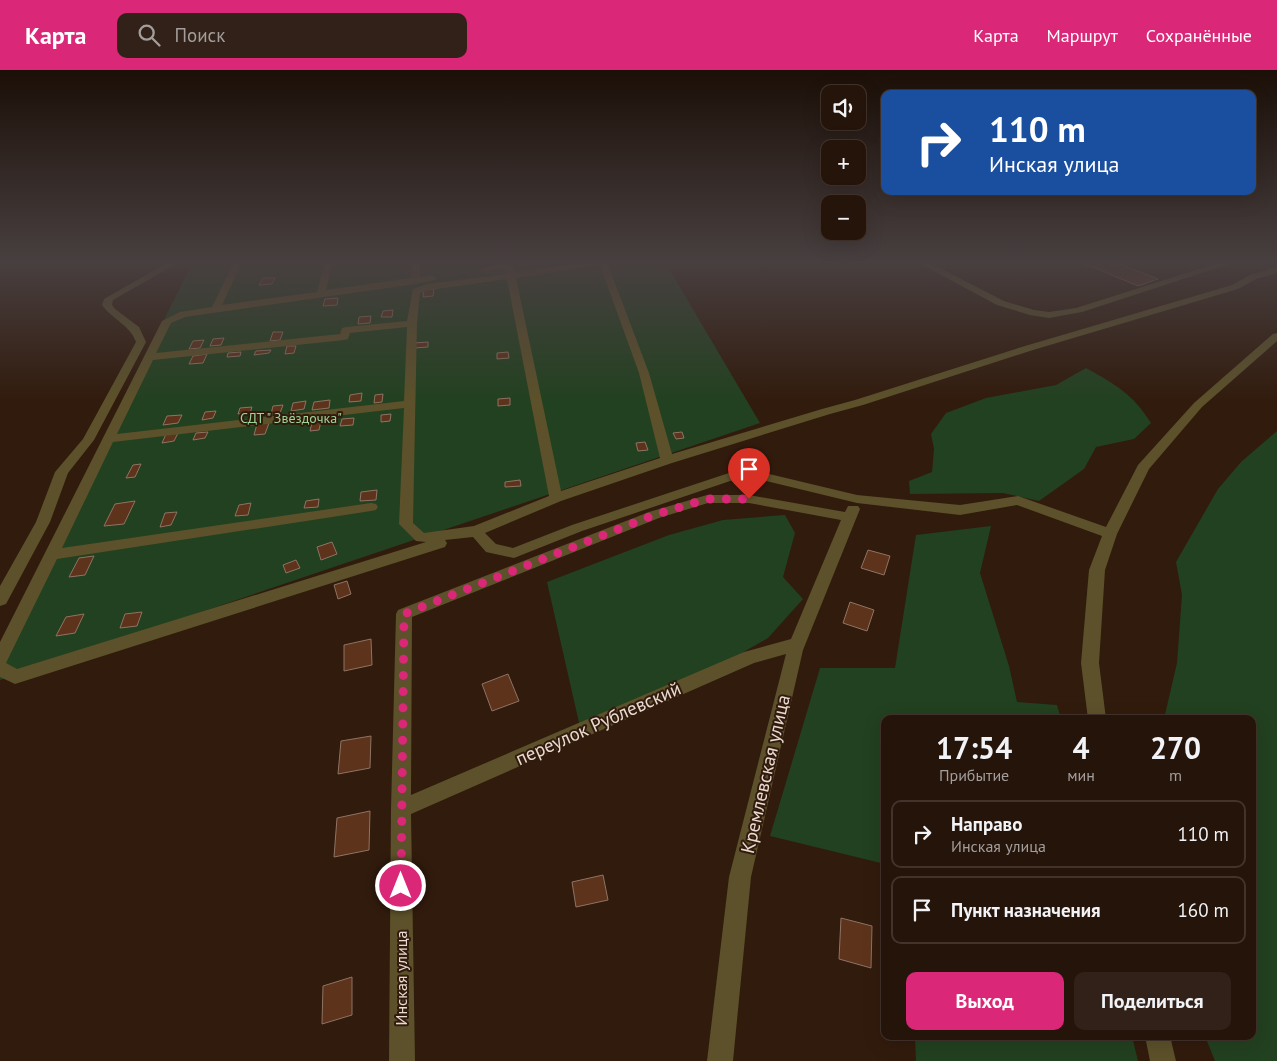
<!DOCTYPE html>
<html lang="ru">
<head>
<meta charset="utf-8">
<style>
	:root { --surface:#25140a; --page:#312118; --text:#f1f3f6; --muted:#a39e9c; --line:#42332b; --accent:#db2777 }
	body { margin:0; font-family:"PT Sans",sans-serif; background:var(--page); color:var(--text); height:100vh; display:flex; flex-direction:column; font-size:19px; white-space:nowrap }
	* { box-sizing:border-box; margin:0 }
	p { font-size:16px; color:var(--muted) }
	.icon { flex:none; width:28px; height:28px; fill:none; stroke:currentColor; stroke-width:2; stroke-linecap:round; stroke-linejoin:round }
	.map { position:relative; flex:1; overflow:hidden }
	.sheet { position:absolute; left:881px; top:645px; width:375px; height:325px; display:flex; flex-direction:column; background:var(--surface); border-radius:10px; box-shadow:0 5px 20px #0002,0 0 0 1px var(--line) }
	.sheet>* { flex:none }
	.hud { position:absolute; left:881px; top:20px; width:375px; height:105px; border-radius:10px; box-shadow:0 5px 20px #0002,0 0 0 1px var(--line); background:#1a4fa0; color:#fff; overflow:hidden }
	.fabs { position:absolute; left:821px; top:15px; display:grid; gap:10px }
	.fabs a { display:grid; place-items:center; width:45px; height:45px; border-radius:10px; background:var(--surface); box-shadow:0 5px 20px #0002,0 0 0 1px var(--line); font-size:25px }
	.pin { position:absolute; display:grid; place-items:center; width:42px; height:42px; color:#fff; margin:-51px -21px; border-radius:50% 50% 50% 0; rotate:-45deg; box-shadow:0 0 5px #0007 }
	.pin .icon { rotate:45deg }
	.me { position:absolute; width:55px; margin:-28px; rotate:0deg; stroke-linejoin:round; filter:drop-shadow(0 0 4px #0008) }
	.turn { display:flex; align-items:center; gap:18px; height:105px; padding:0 25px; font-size:22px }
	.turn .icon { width:65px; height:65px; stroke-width:2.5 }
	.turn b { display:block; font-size:35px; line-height:42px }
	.eta { display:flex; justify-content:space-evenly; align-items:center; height:85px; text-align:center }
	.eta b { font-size:30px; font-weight:700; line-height:35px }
	.primary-button { display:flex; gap:10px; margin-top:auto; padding:10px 25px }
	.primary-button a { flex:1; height:58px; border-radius:10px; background:var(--accent); color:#fff; font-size:20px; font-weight:700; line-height:58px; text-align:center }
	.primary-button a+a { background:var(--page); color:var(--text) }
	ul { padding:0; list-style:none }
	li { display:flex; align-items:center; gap:15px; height:68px; margin:0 10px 8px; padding:0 15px; border:2px solid var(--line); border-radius:10px }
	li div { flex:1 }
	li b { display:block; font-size:19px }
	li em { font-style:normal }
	header { display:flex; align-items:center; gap:30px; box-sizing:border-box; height:70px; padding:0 25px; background:var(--accent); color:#fff }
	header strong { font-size:24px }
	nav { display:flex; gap:28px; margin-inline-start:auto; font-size:18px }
	.search { width:350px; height:45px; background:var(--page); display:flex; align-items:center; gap:12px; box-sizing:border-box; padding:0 18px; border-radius:10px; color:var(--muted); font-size:19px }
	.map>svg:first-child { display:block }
	.green { fill:#224120 }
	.building { fill:#5d331b; stroke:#8f7364 }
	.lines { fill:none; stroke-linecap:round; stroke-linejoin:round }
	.minor { fill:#5c512a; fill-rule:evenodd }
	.route { stroke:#db2777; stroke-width:9; stroke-dasharray:0 16.2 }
	.labels { text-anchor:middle; stroke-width:4; stroke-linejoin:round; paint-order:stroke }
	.far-park-label { font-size:14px; fill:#9cd397; stroke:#311b0d }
	.street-label { font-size:16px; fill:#eadad1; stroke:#311b0d }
	.near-street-label { font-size:19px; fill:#eadad1; stroke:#311b0d }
</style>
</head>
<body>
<header>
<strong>Карта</strong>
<div class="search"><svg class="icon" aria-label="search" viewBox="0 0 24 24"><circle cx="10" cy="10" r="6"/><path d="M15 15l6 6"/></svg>Поиск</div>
<nav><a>Карта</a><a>Маршрут</a><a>Сохранённые</a></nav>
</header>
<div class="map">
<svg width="1277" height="991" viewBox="0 0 1277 991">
	<rect width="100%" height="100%" fill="#311b0d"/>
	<path class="green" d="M193,192H665L760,353L0,610V577Z
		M1086,298C1116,315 1132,323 1151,353L1134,369L1096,377L1084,399L1039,431L1003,423L910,424L909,411L932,402L934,379L931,364L946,343L986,328L1056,315Z
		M1277,361V991H1215L1205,966H1252V649H1164L1177,593L1182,525L1176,492L1218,419L1241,392Z
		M785,445L795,463L783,507L803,529L768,568L690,613L580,657L547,512L669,465L723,450Z
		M991,456L980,503L1009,596L1017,632L1057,635L1061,649H885V794L770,766L820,598H895L916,465Z
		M915,966H1132L1138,991H916Z"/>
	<path class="building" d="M1081,192H1114L1158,209L1138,216Z
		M263,208H275L272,214L259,215Z
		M434,219L433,226L423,227L424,220Z
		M338,228L337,235L323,236L325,229Z
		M393,240L392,247H381L383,241Z
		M371,246L370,253L358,254L359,247Z
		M273,262H283L280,270L270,271Z
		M224,268L221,275L210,276L213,269Z
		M204,270L200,278L189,279L193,271Z
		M428,272V277L414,278V273Z
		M287,276H296L294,283L285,284Z
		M271,280L269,283L254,285L256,281Z
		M241,282L240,286L227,287L228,283Z
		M508,282L509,288L497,289V283Z
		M207,284L203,293L189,294L193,286Z
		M362,323L361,331L349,332L350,325Z
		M383,324L382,332L374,333L375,325Z
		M510,328V335L498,336V329Z
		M330,330L329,338L312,340L314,332Z
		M306,331L304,339L291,341L293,333Z
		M283,335L280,343L271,344L273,336Z
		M252,337L250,343L238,344L240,338Z
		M216,341L213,348L202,350L205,342Z
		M391,344L390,351L381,352V345Z
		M182,345L178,353L163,355L167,346Z
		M354,348L353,355L340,356L342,349Z
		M321,351L319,360L310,361L312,352Z
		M269,353L265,364L254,365L257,354Z
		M208,362L205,368L193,370L196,363Z
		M682,362L684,368L676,369L673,363Z
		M178,363L174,371L162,373L166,364Z
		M645,372L648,380L638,381L636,373Z
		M141,394L135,407L126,408L133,395Z
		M520,410L521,416L505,417V412Z
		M377,420L376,430L360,431L361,422Z
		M319,429L318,437L304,438L306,431Z
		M135,431L124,454L104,456L115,434Z
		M251,433L248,445L235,446L239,435Z
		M177,442L171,455L160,457L165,443Z
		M332,472L337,484L321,490L317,477Z
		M868,480L890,486L884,505L861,498Z
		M94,486L85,505L69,507L79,488Z
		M296,490L300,498L286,503L283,495Z
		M347,511L351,524L338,529L334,515Z
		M850,532L874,540L867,561L843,553Z
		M142,542L137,556L120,558L125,544Z
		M84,544L75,563L56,566L66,547Z
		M371,569L372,595L344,601V575Z
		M508,604L519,631L492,641L482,614Z
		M371,666L370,698L338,704L341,671Z
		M370,741L369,780L334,787L337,748Z
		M603,805L608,830L576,837L572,812Z
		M841,848L872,856L871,898L839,889Z
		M352,907V945L322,954L323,916Z"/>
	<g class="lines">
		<path class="minor" d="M169,192H179L113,230L112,235L115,239L139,257L146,272L94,370L68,403L50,452L6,534L0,536V516L36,452L55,402L83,369L136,272C130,255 112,249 102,235L104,229Z
			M234,192H242L222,235L317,222L325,192H333L326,220L411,208L412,192H420V207L432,205L436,208L435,210L415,214L185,247L171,253L156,283L340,264L342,258L346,257L407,251L413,219L427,214L506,204L505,199L481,202L480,200C486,195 506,191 513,196L515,203L583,192H607L649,303L672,384L822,339L855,330L1025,276L1232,215L1250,205L1277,197V203L1256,209L1238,219L1033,280L863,335L830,344L672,393L561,431L485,463L496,474L513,478L572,455L744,398L857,425L960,435L1018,426L1106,457L1138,395L1194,333L1273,264L1277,263V271L1202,337L1149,399L1117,464L1105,500L1099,593L1106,649H1088L1081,593L1089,500L1102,466L1017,435L960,445L857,433L745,406L582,461L514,488L486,482L473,467L445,470L447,473L445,477L15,614L0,607V572L162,251L180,242L212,237ZM600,195L639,303L660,388L561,421L516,208ZM507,209L549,426L474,456L424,463L413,453L417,253L420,223L429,220ZM407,257L404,331L117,364L153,290L344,270L348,269L350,263ZM404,338L399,454L416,471L426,472L17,599L6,593L57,489L371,441L376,440L378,437L376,434L371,433L62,478L113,372Z
			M917,192H928L1004,231L1034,240L1049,242L1076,238L1221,192H1235L1082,242L1049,248L1030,245L997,235Z
			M707,425H749L845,442L848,436H858L860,439L803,580L751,807L733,991H707L729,807L786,584L754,593L411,744L415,991H389L391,739L396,544L398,540L649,442ZM708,433H749L841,450L791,569L744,582L411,725L412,547L659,448Z
			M1145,966H1170L1176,991H1150Z"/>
	</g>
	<linearGradient id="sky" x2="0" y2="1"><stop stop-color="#1b0f07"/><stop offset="0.58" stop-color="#483f40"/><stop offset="1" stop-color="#483f40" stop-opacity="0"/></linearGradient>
	<rect width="1277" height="331" fill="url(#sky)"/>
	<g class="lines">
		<path class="route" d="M401,816L404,544L654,445L707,429H749"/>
	</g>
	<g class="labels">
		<g class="far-park-label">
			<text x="291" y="353">СДТ " Звёздочка"</text>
		</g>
		<g class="street-label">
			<text transform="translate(401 908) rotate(-90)" y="6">Инская улица</text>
		</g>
		<g class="near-street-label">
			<text transform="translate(598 653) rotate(-24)" y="7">переулок Рублевский</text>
			<text transform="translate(765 704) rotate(-77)" y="7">Кремлевская улица</text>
		</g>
	</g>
</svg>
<div class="fabs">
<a><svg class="icon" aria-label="sound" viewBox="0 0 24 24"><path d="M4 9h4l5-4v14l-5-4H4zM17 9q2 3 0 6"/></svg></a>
<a>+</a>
<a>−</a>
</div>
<div class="pin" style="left:749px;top:429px;background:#d93025"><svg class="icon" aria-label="arrive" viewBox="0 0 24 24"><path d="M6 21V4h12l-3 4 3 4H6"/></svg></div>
<svg class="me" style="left:401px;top:816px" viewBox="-20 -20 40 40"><circle r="17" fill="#db2777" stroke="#fff" stroke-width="3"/><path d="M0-11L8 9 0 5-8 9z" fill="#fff"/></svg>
<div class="hud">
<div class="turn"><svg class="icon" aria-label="right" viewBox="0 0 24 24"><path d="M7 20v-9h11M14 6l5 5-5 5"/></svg><div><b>110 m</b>Инская улица</div></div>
</div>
<section class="sheet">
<div class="eta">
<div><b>17:54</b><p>Прибытие</p></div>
<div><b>4</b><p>мин</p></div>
<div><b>270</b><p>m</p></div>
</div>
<ul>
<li><svg class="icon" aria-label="right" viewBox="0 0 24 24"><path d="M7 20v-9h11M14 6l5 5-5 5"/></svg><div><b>Направо</b><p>Инская улица</p></div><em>110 m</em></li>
<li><svg class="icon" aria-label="arrive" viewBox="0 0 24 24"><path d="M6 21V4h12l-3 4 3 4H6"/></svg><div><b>Пункт назначения</b></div><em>160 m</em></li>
</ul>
<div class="primary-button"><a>Выход</a><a>Поделиться</a></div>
</section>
</div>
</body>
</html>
